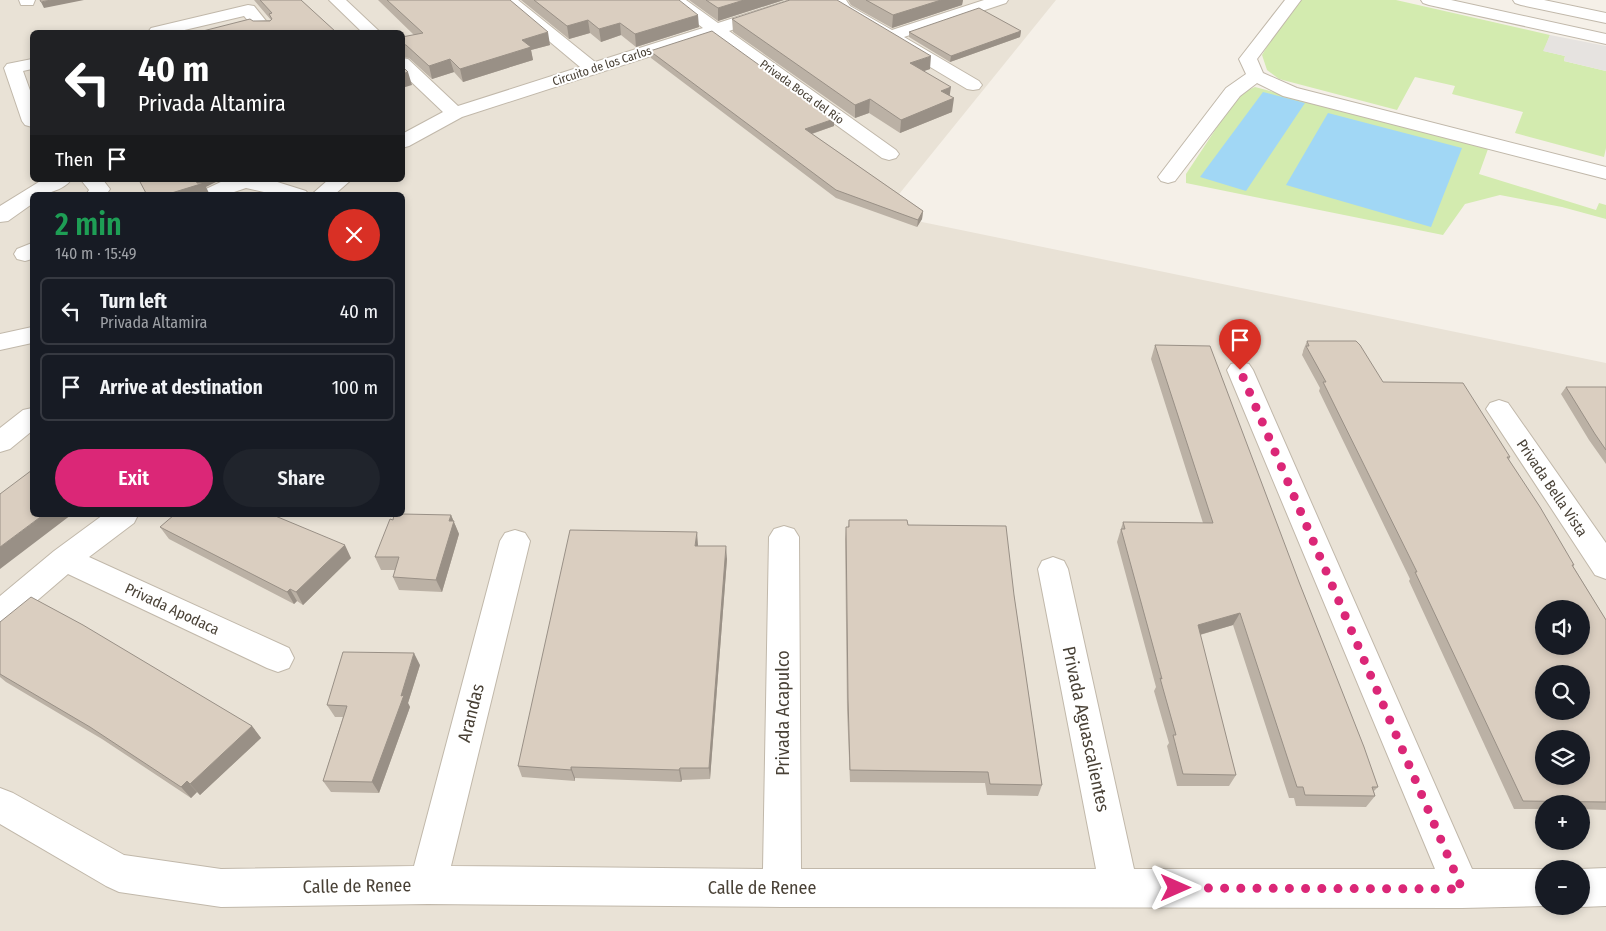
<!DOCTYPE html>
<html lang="en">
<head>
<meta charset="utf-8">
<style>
	:root { --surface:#171b24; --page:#20242c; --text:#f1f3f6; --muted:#9ea1a6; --line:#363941; --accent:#db2777 }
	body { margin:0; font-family:"Fira Sans Condensed",sans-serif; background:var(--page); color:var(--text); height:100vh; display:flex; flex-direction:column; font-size:19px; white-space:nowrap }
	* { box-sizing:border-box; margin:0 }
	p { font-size:16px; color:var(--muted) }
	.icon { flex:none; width:28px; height:28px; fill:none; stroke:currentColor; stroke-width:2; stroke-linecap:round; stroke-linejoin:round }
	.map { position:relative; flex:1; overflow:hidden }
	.panel { position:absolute; left:30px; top:192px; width:375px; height:325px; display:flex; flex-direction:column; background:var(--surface); border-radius:8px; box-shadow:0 2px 8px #0003 }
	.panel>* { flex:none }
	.top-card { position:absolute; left:30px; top:30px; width:375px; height:152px; border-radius:8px; box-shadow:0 2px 8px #0003; background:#202124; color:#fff; overflow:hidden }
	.fabs { position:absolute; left:1535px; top:600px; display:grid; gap:10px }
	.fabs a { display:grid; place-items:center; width:55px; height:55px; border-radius:50%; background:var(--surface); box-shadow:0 2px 8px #0003; font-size:25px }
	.pin { position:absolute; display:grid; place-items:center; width:42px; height:42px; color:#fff; margin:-51px -21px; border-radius:50% 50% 50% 0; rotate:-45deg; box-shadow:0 0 5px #0007 }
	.pin .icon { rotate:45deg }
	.me { position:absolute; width:55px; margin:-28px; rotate:90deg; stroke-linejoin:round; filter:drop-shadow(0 0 4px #0008) }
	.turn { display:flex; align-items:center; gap:18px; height:105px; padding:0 25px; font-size:22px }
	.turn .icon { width:65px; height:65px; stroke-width:2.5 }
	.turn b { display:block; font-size:35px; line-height:42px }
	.then { display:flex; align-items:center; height:48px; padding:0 25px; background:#0003; gap:10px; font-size:19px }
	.round { display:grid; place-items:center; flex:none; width:52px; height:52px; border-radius:26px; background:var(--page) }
	.overview { display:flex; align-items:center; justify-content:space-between; height:85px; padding:0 25px }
	h1 { font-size:30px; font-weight:600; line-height:38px; color:#1e9e55 }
	.button { display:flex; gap:10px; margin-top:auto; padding:10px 25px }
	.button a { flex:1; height:58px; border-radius:30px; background:var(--accent); color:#fff; font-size:20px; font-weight:600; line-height:58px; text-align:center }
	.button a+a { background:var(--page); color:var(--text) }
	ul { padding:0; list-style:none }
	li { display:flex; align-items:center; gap:15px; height:68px; margin:0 10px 8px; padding:0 15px; border:2px solid var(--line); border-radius:8px }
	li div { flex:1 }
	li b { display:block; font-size:19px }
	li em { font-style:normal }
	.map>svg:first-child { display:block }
	.residential { fill:#e9e2d6; fill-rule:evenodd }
	.green { fill:#d3ebaf }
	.parking { fill:#e6e3e0 }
	.water { fill:#a1d7f5 }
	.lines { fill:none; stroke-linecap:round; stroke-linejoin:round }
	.minor-casing { stroke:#c1b8aa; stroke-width:2 }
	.minor { fill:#fff; fill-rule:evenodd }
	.wall { fill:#bbb1a5 }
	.shaded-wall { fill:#999086 }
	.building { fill:#dacec0; stroke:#999086; fill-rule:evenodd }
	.route { stroke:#db2777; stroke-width:9; stroke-dasharray:0 16.2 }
	.labels { text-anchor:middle; stroke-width:4; stroke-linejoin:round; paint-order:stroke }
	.far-street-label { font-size:12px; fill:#494136; stroke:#fff }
	.street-label { font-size:15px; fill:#494136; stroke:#fff }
	.near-street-label { font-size:18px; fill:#494136; stroke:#fff }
</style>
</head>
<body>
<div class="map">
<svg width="1606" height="931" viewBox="0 0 1606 931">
	<rect width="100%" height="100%" fill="#f5f0e8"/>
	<path class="residential" d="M0,0H1056L883,214L1606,363V931H0ZM32,32H402V180H32ZM32,195H402V515H32ZM1544,609H1581V646H1544ZM1544,674H1581V711H1544ZM1544,739H1581V776H1544ZM1544,804H1581V841H1544ZM1544,869H1581V906H1544Z"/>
	<path class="green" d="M1295,0H1396L1550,35L1544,51L1565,56L1564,61L1606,71V148L1604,157L1515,133L1523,112L1452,94L1455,86L1415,77L1397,110L1279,79L1267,70L1262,55Z
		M1255,87L1488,149L1479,174L1596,210L1599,203L1606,205V219L1562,207L1500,195L1465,204L1443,235L1186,183V174L1239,94Z"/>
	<path class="parking" d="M1550,35L1606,46V71L1564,61L1565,56L1543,51Z"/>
	<path class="water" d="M1263,92L1305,103L1246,191L1200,177Z
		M1328,113L1462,148L1431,227L1286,185Z"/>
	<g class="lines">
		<defs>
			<path id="minor" d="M19,0H35L33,5H21Z
				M329,0H346L380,32H362Z
				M500,0H518L595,62L703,28L667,0H686L718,23L790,0H815L813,3L729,31L896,150L899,154L896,158L889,160L882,158L713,36L462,117L409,146L402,148V134L443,112L402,73V58L408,59L458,106L580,67Z
				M830,0H846L850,6L892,30L984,0H1008L1006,3L904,37L979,81L982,85L979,89L973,90L967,89L838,12Z
				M1285,0H1301L1257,59L1263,73L1297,88L1606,167V179L1283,96L1257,83L1240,96L1175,181L1168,183L1161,181L1158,177L1161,173L1226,88L1246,74L1239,59Z
				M1421,0H1451L1606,34V44L1429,5L1423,3Z
				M1513,0H1544L1606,13V23L1521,5L1515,3Z
				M248,5L254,6L275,32H258L244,16L176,32H148L151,28Z
				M32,59V69L23,71L32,96V127L25,125L22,121L4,68L7,64Z
				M42,180H71C64,190 44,195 32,195V204L8,221L0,222V206Z
				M81,180H103L110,189L106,195H86L89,190Z
				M225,180H271L306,191L309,195H277L246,188L225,195H204L203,193L206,189Z
				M328,180H351L334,195H311Z
				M32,243V259L25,261L17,259L14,254L17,249Z
				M32,327V343L0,350V334Z
				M1240,362L1249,364L1253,370L1472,869H1544V906H1545L1462,908L782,907L428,904L221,907L119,892L106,886L0,824V788L13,793L124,855L221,869L414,866L500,541L505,533L515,530L525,533L530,541L451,866L763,869L769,537L774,529L784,526L794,529L799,537L801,869H1096L1038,569L1042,561L1053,557L1064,561L1068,569L1134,869H1435L1227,370L1231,364Z
				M1499,400L1508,403L1606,543V579L1595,575L1490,415L1486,409L1490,403Z
				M32,408V431L10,449L0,452V428L23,410Z
				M103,515H138L134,523L89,557L289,648L294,658L289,668L278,672L267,668L68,574L11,623L0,627V596L54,551Z
				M1606,868V906L1581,907L1580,906H1581V869Z"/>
		</defs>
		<use href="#minor" class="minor-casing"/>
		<use href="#minor" class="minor"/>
	</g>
	<path class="wall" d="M254,0H301L336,32L253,21L271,20Z
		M378,0H510L550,45L531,50L533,60L463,82L454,72L432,79L409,58L402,57V37L414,35Z
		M521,0H679L699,27L636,47L621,35L601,42L590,33L569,39Z
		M689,0H784L718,21Z
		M848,0H963L962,5L892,28L851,5Z
		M837,1L930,69L924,71L950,96L952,112L900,133L869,113L855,118L733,32L732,19Z
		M1021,31L1020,37L950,62L909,37V32Z
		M650,51L834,119V126L812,134L923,211L922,219L917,227L836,198L651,58Z
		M1307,341L1383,382L1510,457L1509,460L1574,565L1573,566L1606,620V810L1581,809V804H1544V809H1514L1409,581L1410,579L1319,391L1320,388L1302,355L1303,352V351Z
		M1155,345L1299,582L1378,787L1374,791L1375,796L1366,807L1296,806L1294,798H1289L1233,625L1200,635L1236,775L1229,786H1177L1167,746L1169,743L1154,691L1156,687L1117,542L1123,522L1203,523L1151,359Z
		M1566,387H1606V464L1589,440L1561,394Z
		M451,515L459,534L442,592L399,590L393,577L395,570H381L375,557Z
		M276,516L351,558L303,605L297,601L294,604L169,539L160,527Z
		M849,520L908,525L1014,595L1042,785L1038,796L987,795L985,783L850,782L847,710L845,539L846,527H848Z
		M698,546L727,559L710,779L682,780L681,782L575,778V781L522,777L518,766Z
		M0,622L252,726L261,738L200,795L197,792L191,798L102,739L6,682L0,677Z
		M420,665L408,703L410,707L379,793L331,792L323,781L343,717H335L327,705Z"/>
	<path class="shaded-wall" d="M51,0H84L44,8L41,2Z
		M744,0H784L718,21V8Z
		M941,0H963L962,5L892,28L893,15Z
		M698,15L699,27L636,47L635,34Z
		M588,20L590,33L569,39L567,26Z
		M620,23L621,35L601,42L599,29Z
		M1021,31L1020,37L950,62L951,56Z
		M548,32L550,45L531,50L533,60L463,82L460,69L522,40Z
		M931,56L930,69L909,76L910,63Z
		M450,59L454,72L432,79L429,66Z
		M408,72L412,85L402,88V74Z
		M951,87L949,100L954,98L952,112L900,133L901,120L941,91Z
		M870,99L869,113L855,118V105Z
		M834,119V126L805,136V129Z
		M196,180H220L206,187L210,195H165Z
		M923,211L922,219L917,227L918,220Z
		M43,515H71L0,569V547Z
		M451,515L459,534L442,592L436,580Z
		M697,532L698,545L696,558L695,546Z
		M345,545L351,558L303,605L296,592Z
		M726,546L727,559L710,779L709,768Z
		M290,589L297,601L294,604L287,592Z
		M1240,613L1233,625L1192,637L1198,625Z
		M414,653L420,665L408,703L410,707L379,793L372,782L401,696Z
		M252,726L261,738L200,795L190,784Z
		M571,767L575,778V781L571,770Z
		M680,768L682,780L681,782L679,770Z
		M187,781L197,792L191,798L181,787Z"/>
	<path class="building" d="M40,0H51L41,2Z
		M260,0H301L336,32H199L250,19L253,21H270L272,19L269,14L272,13Z
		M387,0H510L548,32L522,40L531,47L460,69L450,59L429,66L406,45L402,44V37L423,33Z
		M534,0H679L698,15L635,34L620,23L599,29L588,20L567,26Z
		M706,0H744L718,8Z
		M790,0H837L931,56L910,63L951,87L941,91L954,98L901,120L870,99L855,105L732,19Z
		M866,0H941L893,15Z
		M979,8L1021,31L951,56L909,32Z
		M712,31L834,119L805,129L923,211L918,220L836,190L650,51Z
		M402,66L408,72L402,74Z
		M139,180H196L197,183H204L165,195H147Z
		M1307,341H1356L1360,345L1383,382L1463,383L1510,457H1507L1540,507L1574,565H1572L1606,620V802L1523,801L1415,572H1417L1323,382H1326L1306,346H1309ZM1544,609H1581V646H1544ZM1544,674H1581V711H1544ZM1544,739H1581V776H1544Z
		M1155,345L1210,346L1299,582L1364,747L1378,787H1372L1375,796L1305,795L1303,787H1297L1240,613L1198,625L1236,775L1183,774L1173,735H1176L1160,678L1162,679L1121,529H1125L1123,522L1213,523Z
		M1566,387H1606V450L1595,434Z
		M32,470V515H43L0,547V494Z
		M402,514L451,515L449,521H454L436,580L393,577L399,557H375L390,519L393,520L394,515H402Z
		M174,515H273L345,545L296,592L290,589L287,592L160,527Z
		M849,520H907L908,525L1006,526L1014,595L1042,785L990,784L988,772L850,770L848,698L846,527H849Z
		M570,530L697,532L695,546H726L709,768H680L679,770L571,767V770L518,766Z
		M31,597L83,625L252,726L190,784L187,781L181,787L90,727L0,674V622Z
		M343,652L414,653L401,696L404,695L372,782L323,781L347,706L327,705Z"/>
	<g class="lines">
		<path class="route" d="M1176,888L1462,889L1240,370"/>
	</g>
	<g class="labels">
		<g class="far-street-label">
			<text transform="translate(602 66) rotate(-18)" y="4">Circuito de los Carlos</text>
			<text transform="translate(802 92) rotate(36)" y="4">Privada Boca del Río</text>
		</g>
		<g class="street-label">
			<text transform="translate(1552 488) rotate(56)" y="5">Privada Bella Vista</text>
			<text transform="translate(172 609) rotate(25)" y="5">Privada Apodaca</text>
		</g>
		<g class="near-street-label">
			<text transform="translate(471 713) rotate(-76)" y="6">Arandas</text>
			<text transform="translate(783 713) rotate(-90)" y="6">Privada Acapulco</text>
			<text transform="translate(1086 729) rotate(78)" y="6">Privada Aguascalientes</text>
			<text transform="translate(357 886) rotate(-1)" y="6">Calle de Renee</text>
			<text x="762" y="894">Calle de Renee</text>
		</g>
	</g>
</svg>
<div class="fabs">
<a><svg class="icon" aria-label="sound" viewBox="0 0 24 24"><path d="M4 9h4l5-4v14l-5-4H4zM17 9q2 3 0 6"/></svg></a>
<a><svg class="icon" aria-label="search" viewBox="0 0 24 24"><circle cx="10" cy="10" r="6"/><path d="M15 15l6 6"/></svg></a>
<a><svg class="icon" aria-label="layers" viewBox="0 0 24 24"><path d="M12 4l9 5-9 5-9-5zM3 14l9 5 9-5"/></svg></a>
<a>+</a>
<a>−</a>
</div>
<div class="pin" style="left:1240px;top:370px;background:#d93025"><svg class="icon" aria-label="arrive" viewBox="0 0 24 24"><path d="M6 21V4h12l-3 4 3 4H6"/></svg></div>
<svg class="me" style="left:1176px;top:888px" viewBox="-20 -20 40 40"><path d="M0-17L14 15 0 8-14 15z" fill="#db2777" stroke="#fff" stroke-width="4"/></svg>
<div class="top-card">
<div class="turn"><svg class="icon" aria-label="left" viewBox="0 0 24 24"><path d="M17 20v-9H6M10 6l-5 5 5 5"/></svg><div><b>40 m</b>Privada Altamira</div></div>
<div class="then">Then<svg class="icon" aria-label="arrive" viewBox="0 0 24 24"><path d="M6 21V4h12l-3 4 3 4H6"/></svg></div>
</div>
<section class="panel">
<div class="overview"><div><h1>2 min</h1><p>140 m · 15:49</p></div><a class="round" style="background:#d93025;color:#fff"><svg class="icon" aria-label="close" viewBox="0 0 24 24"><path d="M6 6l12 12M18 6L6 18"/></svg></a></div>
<ul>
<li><svg class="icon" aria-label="left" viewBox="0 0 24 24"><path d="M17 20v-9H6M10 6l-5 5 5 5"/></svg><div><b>Turn left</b><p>Privada Altamira</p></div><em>40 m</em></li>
<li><svg class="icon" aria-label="arrive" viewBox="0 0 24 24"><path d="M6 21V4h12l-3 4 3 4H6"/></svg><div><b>Arrive at destination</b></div><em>100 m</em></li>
</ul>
<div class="button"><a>Exit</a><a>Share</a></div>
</section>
</div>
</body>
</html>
